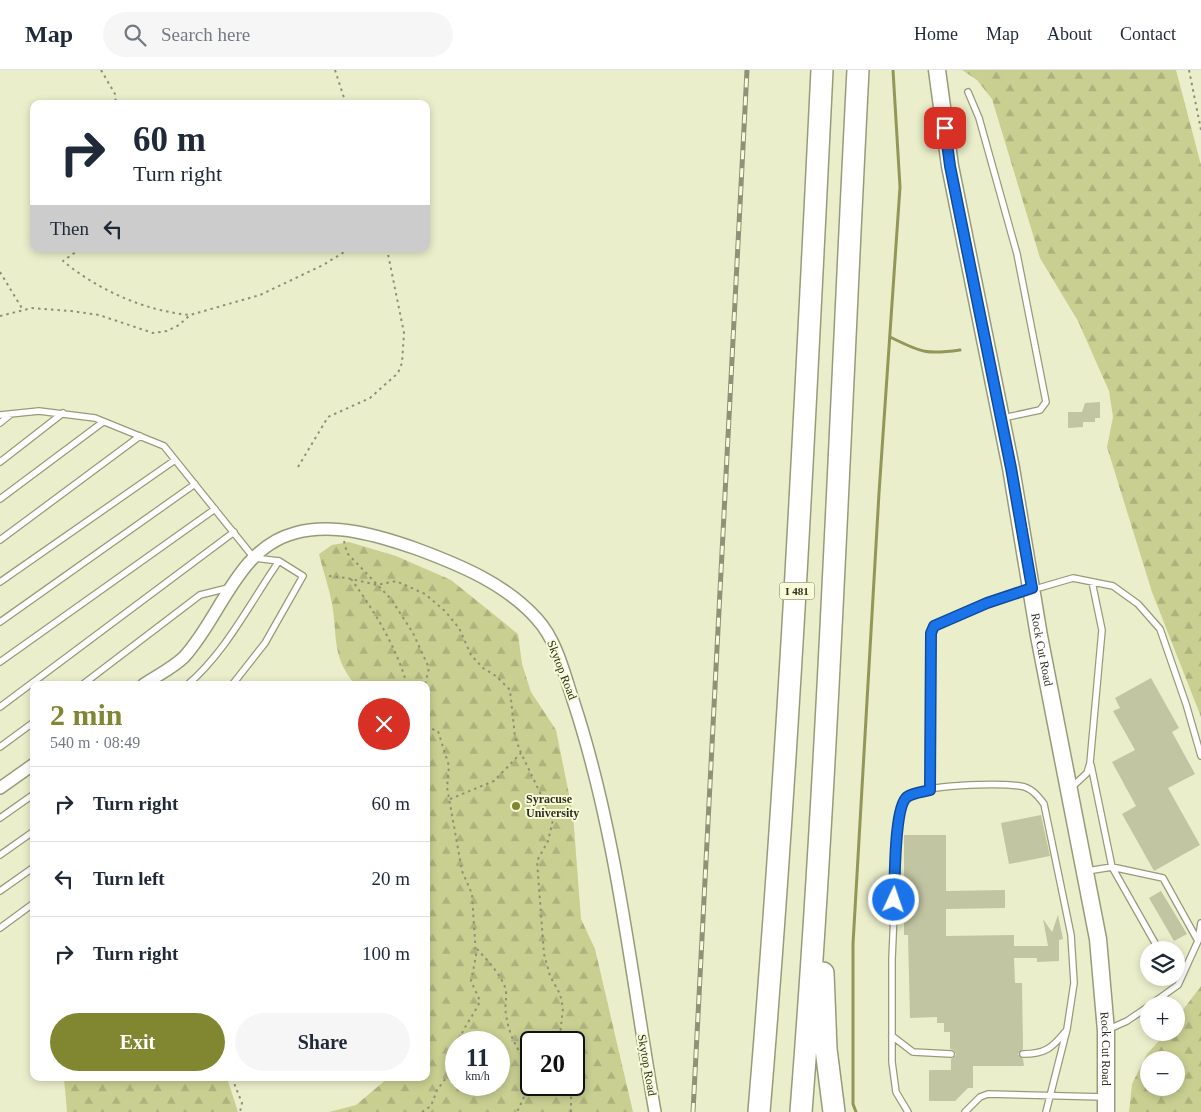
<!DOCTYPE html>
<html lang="en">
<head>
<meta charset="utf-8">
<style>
	:root { --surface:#fff; --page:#f6f6f7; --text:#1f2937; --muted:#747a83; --line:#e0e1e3; --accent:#818631 }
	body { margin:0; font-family:Georgia,serif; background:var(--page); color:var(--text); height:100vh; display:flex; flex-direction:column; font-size:19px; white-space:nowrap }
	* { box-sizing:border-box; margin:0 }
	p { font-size:16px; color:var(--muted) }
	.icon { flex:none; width:28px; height:28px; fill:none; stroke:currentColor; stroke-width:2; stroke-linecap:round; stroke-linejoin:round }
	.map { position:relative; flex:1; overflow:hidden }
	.sheet { position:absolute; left:30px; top:611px; width:400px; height:400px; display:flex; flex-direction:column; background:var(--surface); border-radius:10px; box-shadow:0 2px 8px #0003 }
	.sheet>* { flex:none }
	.banner { position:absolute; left:30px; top:30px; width:400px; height:152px; border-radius:10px; box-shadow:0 2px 8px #0003; background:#fff; color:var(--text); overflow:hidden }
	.controls { position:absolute; left:1140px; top:871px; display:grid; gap:10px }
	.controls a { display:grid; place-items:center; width:45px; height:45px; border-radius:50%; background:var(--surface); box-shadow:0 2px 8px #0003; font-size:25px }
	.speed { position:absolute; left:445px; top:961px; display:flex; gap:10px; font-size:25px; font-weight:700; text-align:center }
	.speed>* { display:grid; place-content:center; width:65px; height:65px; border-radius:50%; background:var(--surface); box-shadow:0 2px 8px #0003; line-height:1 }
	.speed small { font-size:12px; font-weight:400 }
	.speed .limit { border:2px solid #111; border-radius:8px; background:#fff; color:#111 }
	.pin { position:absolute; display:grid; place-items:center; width:42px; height:42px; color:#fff; margin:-21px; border-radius:10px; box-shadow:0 2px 8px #0006 }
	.me { position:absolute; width:55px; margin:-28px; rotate:3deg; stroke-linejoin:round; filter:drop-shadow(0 0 4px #0008) }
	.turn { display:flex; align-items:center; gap:18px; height:105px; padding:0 20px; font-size:22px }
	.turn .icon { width:65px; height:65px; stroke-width:2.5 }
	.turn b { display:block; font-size:35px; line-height:42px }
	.then { display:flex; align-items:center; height:48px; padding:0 20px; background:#0003; gap:10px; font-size:19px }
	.round { display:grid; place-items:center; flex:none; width:52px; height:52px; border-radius:26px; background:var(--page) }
	.head { display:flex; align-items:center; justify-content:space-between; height:85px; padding:0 20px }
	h1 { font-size:30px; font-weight:700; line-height:38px; color:var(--accent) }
	.action { display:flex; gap:10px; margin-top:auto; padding:10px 20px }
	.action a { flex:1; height:58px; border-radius:30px; background:var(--accent); color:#fff; font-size:20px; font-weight:700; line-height:58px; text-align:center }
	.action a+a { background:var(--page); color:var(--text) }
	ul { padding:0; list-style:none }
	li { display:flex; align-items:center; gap:15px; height:75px; padding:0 20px; border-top:1px solid var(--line) }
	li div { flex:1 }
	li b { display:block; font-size:19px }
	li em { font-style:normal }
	header { display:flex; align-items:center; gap:30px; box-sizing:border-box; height:70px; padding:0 25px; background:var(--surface); border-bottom:1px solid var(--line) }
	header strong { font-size:24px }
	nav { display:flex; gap:28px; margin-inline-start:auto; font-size:18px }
	.search { width:350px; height:45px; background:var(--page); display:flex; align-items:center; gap:12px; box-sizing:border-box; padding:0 18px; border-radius:28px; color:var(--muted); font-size:19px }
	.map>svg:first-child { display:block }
	.forest { fill:url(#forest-firs); fill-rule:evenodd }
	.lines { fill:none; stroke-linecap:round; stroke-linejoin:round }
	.stream { stroke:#929759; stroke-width:3 }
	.building { fill:#c1c5a2 }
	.lane-casing { stroke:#989b7a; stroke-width:8 }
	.street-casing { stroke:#989b7a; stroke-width:14 }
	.secondary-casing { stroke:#989b7a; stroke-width:19 }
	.highway-casing { stroke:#989b7a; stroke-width:24 }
	.path { stroke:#8e9177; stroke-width:2; stroke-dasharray:2.5 4; stroke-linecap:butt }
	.lane { stroke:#fff; stroke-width:5.5 }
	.street { stroke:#fff; stroke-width:11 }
	.secondary { stroke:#fff; stroke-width:16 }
	.highway { stroke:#fff; stroke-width:21 }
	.rail-casing { stroke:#8f9278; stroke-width:5 }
	.rail { stroke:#f7fbd7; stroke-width:3; stroke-dasharray:9; stroke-linecap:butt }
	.route-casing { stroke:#114b97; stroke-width:12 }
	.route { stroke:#1a73e8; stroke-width:9 }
	.poi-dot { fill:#818631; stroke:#f7fbd7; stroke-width:2 }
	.labels { text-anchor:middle; stroke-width:4; stroke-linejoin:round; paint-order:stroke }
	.shield { fill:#f7fbd7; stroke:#6b6d58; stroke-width:1 }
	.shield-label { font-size:11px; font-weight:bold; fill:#2f3022 }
	.street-label { font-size:12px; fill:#2f3022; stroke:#f7fbd7 }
	.poi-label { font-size:12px; font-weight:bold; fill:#2f3022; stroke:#f7fbd7; text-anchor:start }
</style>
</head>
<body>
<header>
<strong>Map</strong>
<div class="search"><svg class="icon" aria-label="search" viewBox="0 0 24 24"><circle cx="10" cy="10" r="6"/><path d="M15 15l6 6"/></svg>Search here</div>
<nav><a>Home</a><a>Map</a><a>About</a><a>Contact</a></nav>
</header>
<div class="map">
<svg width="1201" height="1042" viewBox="0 0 1201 1042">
	<defs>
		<pattern id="forest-firs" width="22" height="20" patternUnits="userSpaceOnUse" patternTransform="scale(1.25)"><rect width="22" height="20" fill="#c9cf91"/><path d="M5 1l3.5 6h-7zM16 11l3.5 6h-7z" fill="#adb27d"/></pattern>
	</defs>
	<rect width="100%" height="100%" fill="#eaeeca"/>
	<path class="forest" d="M962,0H1176L1201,95V647L1152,522L1107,377L1113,347L1109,321L1078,251L1040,188L992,29L977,10Z
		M349,472L396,486L451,510L518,564L522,594L531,622L556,660L573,744L581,849L595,879L633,1042H329L356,1035L388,1008H426V615H355C331,584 338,569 332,534C329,517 323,501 319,484L332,475ZM456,972H499V1015H456ZM531,972H574V1015H531Z
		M1201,916V1042H1129L1132,1014L1147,984L1166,963L1176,962V949ZM1149,990H1176V1018H1149Z
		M64,1008H227L238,1042H67Z"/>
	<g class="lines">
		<path class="stream" d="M890,267C921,282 925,285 960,280
			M856,1042L853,1034V874L879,423L900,117L893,0"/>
	</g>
	<path class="building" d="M1100,332V348H1095V352H1083V357L1068,358V342H1082L1085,333Z
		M1151,608L1179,658L1172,662L1195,704L1168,718L1200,775L1154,801L1122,744L1136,736L1112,692L1135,680L1113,641L1120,638L1115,628Z
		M1041,745L1050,786L1009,794L1001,753Z
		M904,765H946V821L1005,820V838L946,839V866L1014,865V876H1048L1043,849L1052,862L1058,845L1063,869L1059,870V891L1037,892V888H1014L1015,913H1022L1023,979L1018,984L1023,989L1024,996H973V1018H968L955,1031H929V1000H951V989L956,985L954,980L950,979V962H944V953H937V947L910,948L908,865H904Z
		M1161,821L1187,864L1174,871L1149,828Z"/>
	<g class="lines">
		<defs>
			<path id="lane" d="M968,22L979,48L1017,184L1046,332L1040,340L1003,348
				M0,345L39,341L95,348L164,376L254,488L279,491L303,506L265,573L232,615
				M0,353L11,344
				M0,392L63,343
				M0,429L103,352
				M0,470L140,366
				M0,512L175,390
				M0,552L195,414
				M0,592L215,439
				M82,615L200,525L228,518
				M187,615C226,582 250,533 279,491
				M0,637L234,462
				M0,677L34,652
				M1091,695L1112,797L1159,880
				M1072,717L1087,703L1090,693L1102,560L1092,512
				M930,720L931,563L935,556L987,533L1073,508L1113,516L1138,534L1160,559L1186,634L1201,686
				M0,748L34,724
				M0,785L34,761
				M1087,801L1112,797L1163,808L1198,871
				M0,821L34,797
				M0,858L34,833
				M1150,935L1178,915L1198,871L1201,853
				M1107,960L1127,951L1149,936
				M892,966L913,982L951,984
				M1023,984C1045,984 1052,978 1065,962
				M908,1042L896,1022L892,992V889L898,752C900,745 901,733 907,727C922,714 999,713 1020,716C1031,717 1038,726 1044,734L1071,865L1074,913L1067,959L1046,1042
				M965,1042L980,1027L988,1024L1104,1027"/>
			<path id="street" d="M143,615C156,606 173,598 184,587C221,547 237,478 295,463C334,452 380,466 417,479C460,495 506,514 537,549C557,571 564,603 573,630C617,763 631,905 655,1042
				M0,718L34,694"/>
			<g id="secondary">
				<path id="s1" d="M937,0L950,96L1011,398L1039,566L1098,869L1106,961V1042"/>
			</g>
			<path id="highway" d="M823,903L826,979L834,1042
				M759,1042C788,695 805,348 822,0
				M801,1042C828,695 840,347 858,0"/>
		</defs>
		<use href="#lane" class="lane-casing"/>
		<use href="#street" class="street-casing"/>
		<use href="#secondary" class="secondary-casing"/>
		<use href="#highway" class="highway-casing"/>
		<path class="path" d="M101,0L115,24L116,34
			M335,0L346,34
			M1189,0L1201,60
			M80,179L63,191C98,220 145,241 190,245
			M0,202L23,240
			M0,246L32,238L71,241L99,245L153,263L167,261L179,255L190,245L260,225L323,195L349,179
			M298,397L328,347L370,328L398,303L402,293L404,263L387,179
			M344,471L347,483L391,529L413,563L429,598L425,615
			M329,506L347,508L377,515L396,511L425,524L445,541L459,558L471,585L483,598L496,606L510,620L515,667L521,683L553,750L548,771L537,791L544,884L550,906L560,924L563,938L560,965L563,972
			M351,509C374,540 397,578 407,615
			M426,657L438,661L449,696L447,717L462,801L472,824L476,886L471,911L480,931C474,946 463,956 459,972
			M450,729L494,711L521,683
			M477,879C487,890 499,902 505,917C508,926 504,935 506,944C509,966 516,976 527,994L525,1025L517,1042
			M232,1008L242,1033L240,1042
			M422,1042L431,1036L437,1020L449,1004L456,987
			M571,1042V1015"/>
		<use href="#lane" class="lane"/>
		<use href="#street" class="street"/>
		<use href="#secondary" class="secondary"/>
		<use href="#highway" class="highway"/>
		<defs>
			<path id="rail" d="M693,1042L747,0"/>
		</defs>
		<use href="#rail" class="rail-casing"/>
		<use href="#rail" class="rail"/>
	</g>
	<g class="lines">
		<defs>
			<path id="route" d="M894,830C895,811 894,737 907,727C912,723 923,722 930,720L931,563L934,556L987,533L1032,518L1011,398L950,96L945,58"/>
		</defs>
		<use href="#route" class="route-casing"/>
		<use href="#route" class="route"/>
	</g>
	<circle class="poi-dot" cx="516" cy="736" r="5"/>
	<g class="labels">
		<rect class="shield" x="779.5" y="512.5" width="35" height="17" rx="4"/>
		<g class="shield-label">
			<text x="797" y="525">I 481</text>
		</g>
		<g class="street-label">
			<text dy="4" stroke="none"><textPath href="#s1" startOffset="589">Rock Cut Road</textPath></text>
			<text transform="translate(562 600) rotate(69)" y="4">Skytop Road</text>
			<text dy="4" stroke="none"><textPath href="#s1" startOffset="994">Rock Cut Road</textPath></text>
			<text transform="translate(647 995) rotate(80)" y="4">Skytop Road</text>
		</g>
		<g class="poi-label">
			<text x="526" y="733">Syracuse<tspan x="526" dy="14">University</tspan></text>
		</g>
	</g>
</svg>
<div class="controls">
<a><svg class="icon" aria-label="layers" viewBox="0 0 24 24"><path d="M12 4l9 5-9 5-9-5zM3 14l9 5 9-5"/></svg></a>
<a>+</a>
<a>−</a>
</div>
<div class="speed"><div>11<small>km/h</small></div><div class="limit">20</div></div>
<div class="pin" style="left:945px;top:58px;background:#d93025"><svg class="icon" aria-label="arrive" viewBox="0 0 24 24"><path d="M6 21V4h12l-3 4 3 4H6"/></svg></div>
<svg class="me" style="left:894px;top:830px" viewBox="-20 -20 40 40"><circle r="17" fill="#1a73e8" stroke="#fff" stroke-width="3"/><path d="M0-11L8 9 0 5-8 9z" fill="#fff"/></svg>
<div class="banner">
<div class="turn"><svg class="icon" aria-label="right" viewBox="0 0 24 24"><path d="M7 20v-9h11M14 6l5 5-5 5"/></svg><div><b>60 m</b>Turn right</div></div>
<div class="then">Then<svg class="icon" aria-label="left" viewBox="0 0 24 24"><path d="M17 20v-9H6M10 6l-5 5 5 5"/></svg></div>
</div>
<section class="sheet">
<div class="head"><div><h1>2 min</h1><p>540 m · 08:49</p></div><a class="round" style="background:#d93025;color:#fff"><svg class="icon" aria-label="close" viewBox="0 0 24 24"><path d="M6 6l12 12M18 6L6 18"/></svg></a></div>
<ul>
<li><svg class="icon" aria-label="right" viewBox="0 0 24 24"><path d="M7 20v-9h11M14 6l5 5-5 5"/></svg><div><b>Turn right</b></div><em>60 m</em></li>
<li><svg class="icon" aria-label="left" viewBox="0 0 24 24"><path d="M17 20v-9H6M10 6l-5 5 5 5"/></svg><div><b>Turn left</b></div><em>20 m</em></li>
<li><svg class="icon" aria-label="right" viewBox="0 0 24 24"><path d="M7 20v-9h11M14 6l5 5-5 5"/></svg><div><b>Turn right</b></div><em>100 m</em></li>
</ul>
<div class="action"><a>Exit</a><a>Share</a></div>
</section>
</div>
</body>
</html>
